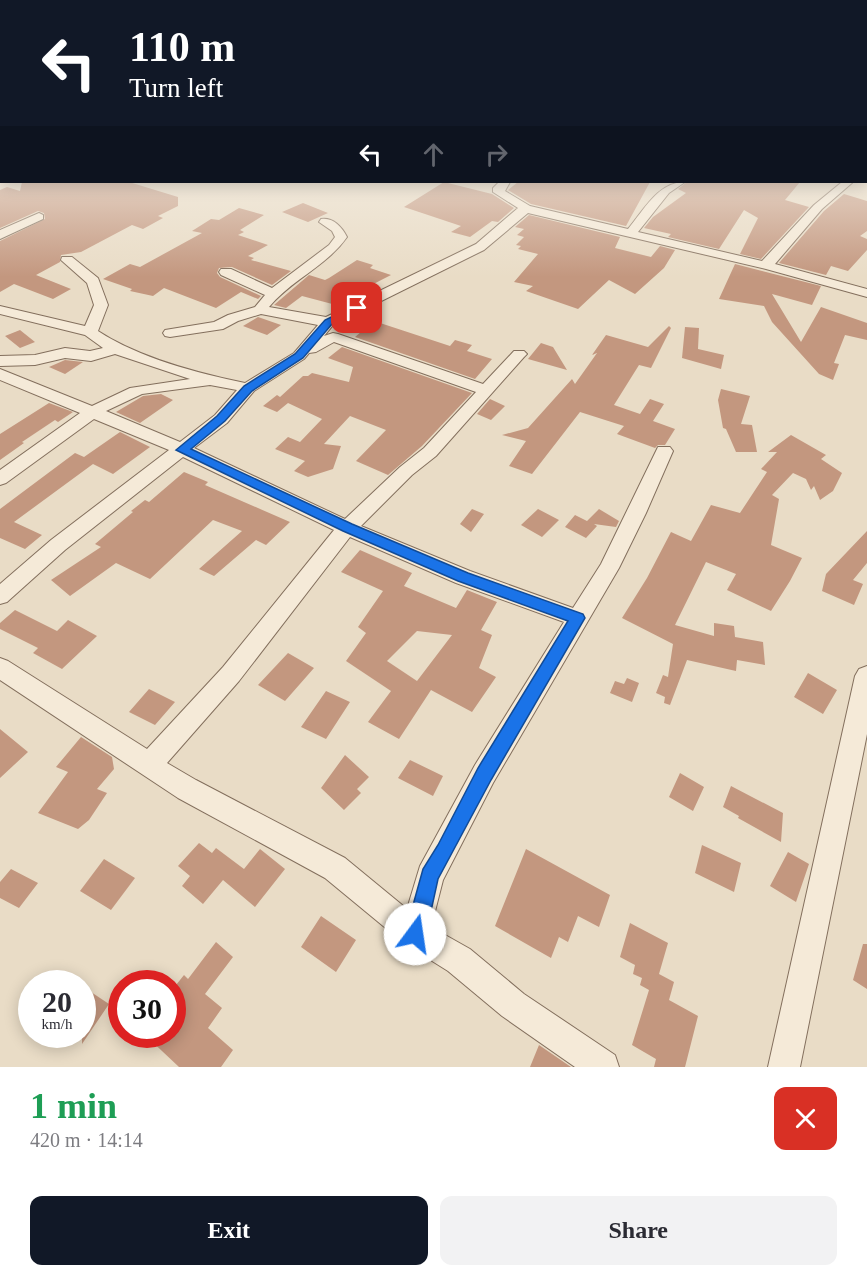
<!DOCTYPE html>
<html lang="en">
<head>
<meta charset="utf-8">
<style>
	:root { --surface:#fff; --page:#f2f2f3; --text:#2b2b33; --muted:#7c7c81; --accent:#111827 }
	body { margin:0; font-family:"Times New Roman",serif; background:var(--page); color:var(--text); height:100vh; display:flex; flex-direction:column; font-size:22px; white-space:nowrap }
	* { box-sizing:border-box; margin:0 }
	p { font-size:20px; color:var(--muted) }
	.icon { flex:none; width:33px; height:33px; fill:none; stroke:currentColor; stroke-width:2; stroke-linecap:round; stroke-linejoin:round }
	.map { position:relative; height:1067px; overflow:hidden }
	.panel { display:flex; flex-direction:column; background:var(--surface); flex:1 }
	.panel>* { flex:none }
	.top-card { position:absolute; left:0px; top:0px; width:867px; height:183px; box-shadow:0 3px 15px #0003; background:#111827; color:#fff; overflow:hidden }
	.speed { position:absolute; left:18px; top:970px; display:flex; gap:12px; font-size:30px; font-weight:700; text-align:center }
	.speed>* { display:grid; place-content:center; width:78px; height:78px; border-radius:50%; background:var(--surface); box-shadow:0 3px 15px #0003; line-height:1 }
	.speed small { font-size:15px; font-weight:400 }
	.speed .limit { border:9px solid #d22; background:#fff; color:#111 }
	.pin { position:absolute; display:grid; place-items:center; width:51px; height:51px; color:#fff; margin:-26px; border-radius:12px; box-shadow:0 3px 9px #0006 }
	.me { position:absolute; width:66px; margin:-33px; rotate:14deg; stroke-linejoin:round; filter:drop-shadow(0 0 4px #0008) }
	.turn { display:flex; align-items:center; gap:21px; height:126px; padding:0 30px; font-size:27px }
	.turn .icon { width:78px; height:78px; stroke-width:2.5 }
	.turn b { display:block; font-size:42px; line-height:51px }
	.lanes { display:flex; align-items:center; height:57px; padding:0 30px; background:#0003; justify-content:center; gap:30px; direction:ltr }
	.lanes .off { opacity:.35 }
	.round { display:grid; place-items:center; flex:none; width:63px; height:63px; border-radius:12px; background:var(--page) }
	.summary { display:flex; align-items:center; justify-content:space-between; height:102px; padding:0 30px }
	h1 { font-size:36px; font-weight:800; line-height:45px; color:#1e9e55 }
	.primary-button { display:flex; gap:12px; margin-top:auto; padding:12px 30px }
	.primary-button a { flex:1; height:69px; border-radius:12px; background:var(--accent); color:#fff; font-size:24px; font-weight:800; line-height:69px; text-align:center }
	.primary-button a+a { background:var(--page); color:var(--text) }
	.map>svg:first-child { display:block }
	.building { fill:#c3977f; fill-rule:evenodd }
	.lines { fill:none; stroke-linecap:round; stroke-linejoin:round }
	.street-casing { stroke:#836f5d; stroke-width:2 }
	.street { fill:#f5ead8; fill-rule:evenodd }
	.route { fill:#1a73e8; stroke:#114b97; stroke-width:1.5 }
</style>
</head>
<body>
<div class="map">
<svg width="867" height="1067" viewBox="0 0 867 1067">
	<rect width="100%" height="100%" fill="#e9dcc6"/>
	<path class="building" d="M22,182H129L178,197V206L158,216L163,218L143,229L132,225L81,252L61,255L60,262L36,275L71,289L53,299L14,284L0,292V241L45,219L44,213L38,211L0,228V190L7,187L20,191Z
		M444,182L492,194L514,208L498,222L492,221L470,237L451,232L461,226L404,207Z
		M518,182H650L626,226L531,204L508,190Z
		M687,182H800L785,200L809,207L761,259L740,254L758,218L744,210L719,249L668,237L671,234L644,228L653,217L686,193L678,189Z
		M844,194L867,201V231L860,236L867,239V250L848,271L831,266L826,275L779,263L824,211Z
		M303,203L328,213L308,222L282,212Z
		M239,208L264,215L240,230L244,232L238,235L268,245L248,256L254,258L251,260L291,271L272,285L232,267L219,268L217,273L220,277L261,296L258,299L241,292L216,308L164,288L153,296L130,291L132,289L103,279L130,264L140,267L202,233L192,231L211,219L219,220Z
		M529,215L620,237L615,248L651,257L660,246L675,250L664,268L635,294L609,280L578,309L526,291L533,286L514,282L538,254L518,249L521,246L516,245L524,237L517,235L524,229L515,227Z
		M357,260L373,265L370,268L391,275L350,296L347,294L336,305L302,296L286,308L274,305L309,275L325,280L329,278Z
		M735,264L821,286L812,305L772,294L801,342L821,307L867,323V340L845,335L834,363L839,364L833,380L819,374L772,322L764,306L719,299Z
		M258,317L281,325L267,335L243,326Z
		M374,321L450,346L455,340L472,345L467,351L492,359L475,379L355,337Z
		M669,326L671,328L651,368L639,365L614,405L640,414L650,399L664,404L653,421L675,429L665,445H658L655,448L617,434L624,426L580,412L532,474L509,466L526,441L502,435L528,428L572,379L575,384L597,353L592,355L606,335L648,347Z
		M685,327L699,328L698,349L724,355L721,369L682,358Z
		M20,330L35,342L20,348L5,336Z
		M541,343L553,347L567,370L528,359Z
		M342,347L472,393L422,446L388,475L356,461L386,430L350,416L324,444L341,446L333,469L308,477L294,471L305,461L275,449L288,437L300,442L322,419L288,403L277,412L263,406L277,395L280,397L303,376H308L312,373L349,382L353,367L328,358Z
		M65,360L83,362L65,374L49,367Z
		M721,389L750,396L741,424L752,425L757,452H736L726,429L723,428L718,400Z
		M161,394L173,400L140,423L116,412L143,396Z
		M490,399L505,406L491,420L477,414Z
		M49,403L73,412L58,422L55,420L22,442L24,443L0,460V434Z
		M120,432L150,447L113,474L93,464L14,522L42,535L25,549L0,538V509L75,453L84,457Z
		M791,435L826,455L821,459L842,473L833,491L820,500L814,486L811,490L806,479L793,473L772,495L779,499L771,545L802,558L790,581L771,611L727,590L736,574L706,562L675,625L714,636V623L734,626L735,637L763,642L765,665L737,660L736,671L687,660L670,705L664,703L665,697L656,693L663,675L668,677L673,644L622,618L647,578L671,532L691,541L711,505L740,513L767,472L761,469L777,452H768Z
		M184,472L208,482L205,485L290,522L266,545L256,540L214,576L199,569L242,531L213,520L150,579L116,563L70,596L51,580L101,547L95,544L133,512L131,511L145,500L149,502Z
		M472,509L484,514L471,532L460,524Z
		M538,509L559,520L542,537L521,525Z
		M599,509L619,521L616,527L594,524L597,526L586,538L565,527L575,515L587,521Z
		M867,531V563L853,580L863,584L854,605L822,591L826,574Z
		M360,550L412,573L404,586L456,608L467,590L497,602L481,630L492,635L479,668L496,677L472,712L431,690L399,739L368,722L391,691L346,661L366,633L358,627L383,591L341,572ZM417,631L452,635L417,681L387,661Z
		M15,610L57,631L68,620L97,636L62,669L33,653L38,648L0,629V623Z
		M288,653L314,668L285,701L258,685Z
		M808,673L837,690L823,714L794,697Z
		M627,678L639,683L632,702L610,693L615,681L624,684Z
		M149,689L175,702L155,725L129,712Z
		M326,691L350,702L326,739L301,727Z
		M0,729L28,752L0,778Z
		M81,737L112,757L114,769L97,789L107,793L89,820L78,829L38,813L68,772L56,767Z
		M345,755L369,777L357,789L361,793L344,810L321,788Z
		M410,760L443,776L433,796L398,778Z
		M680,773L704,787L693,811L669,797Z
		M731,786L783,813L781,842L738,818L739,816L723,807Z
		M199,843L212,853L216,848L244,869L260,849L285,869L255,907L223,880L203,904L182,886L190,876L178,866Z
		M702,845L741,863L734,892L695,873Z
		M526,849L610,895L599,927L578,916L568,942L559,937L551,958L495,926Z
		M788,852L809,864L796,902L770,886Z
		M104,859L135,878L111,910L80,891Z
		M11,869L38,883L19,908L0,898V882Z
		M321,916L356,940L336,972L301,947Z
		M630,923L668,943L659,974L674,982L669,1000L698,1016L685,1067H654L656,1059L632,1045L649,990L640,985L642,978L633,974L635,965L620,957Z
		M216,942L233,957L205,994L222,1008L208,1028L233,1050L221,1067H179L145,1035H172V990L184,975L188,979Z
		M863,944H867V989L853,980Z
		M82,986L109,1004L82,1044Z
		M539,1045L571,1067H530Z"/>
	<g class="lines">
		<defs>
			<path id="street" d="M499,182H510L505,191L530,206L628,229C644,210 658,182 685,182L669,193L638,232L762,261L814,205L842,182H853L822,209L775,264L867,289V297L766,269L528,213L484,250L333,325L324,336L333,333L338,334L483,384L514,351H524L527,354L524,357L436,456L412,475L361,526L470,571L573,608L601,564L658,447H670L673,451L646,513L619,568L493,783L443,880L431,927L470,949L524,994L615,1055L619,1067H575L502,1016L448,971L405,944L325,878L178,798L0,680V658L8,661L147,749L223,667L334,530L183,457L65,550L7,602L0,604V584L51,540L169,450L94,419L6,483L0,485V470L80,413L0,380V369L92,406L130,388L190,379L115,354L91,361L65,358L35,365L0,366V356L35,355L65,348L90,351L103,348L85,335L0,314V306L85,326L94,305L87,283L61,260L62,257H72L98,278L108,305L98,331C139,358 197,373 245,383L294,353L318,325L261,314L238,321L223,329L170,337L165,336L163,333L165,330L214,322L228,315L255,307L265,295L221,275L219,272L221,269H231L272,288L329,245L335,237L332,231L319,222L321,219C333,217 342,227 347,237C327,266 291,280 269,307L326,317L476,244L518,208L493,192V188ZM334,342L476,392L424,448L400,467L345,519L194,448L227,423L254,391L304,359L309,353L316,352ZM210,385L237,390L215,415L180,442L106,411L142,394ZM350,537L456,583L564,622L475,765L420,866L407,909L345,858L196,780L167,763L239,681Z
				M39,213L43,215V219L0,239V230Z
				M867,666V734L800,1067H768L855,676L859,669Z"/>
		</defs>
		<use href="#street" class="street-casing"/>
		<use href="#street" class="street"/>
	</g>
	<linearGradient id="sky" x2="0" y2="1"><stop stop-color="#8eb8d4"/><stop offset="0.46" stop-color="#f5efe5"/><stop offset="1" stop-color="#f5efe5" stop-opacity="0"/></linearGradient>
	<rect width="867" height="277" fill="url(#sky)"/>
	<path class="route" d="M354,306L362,308L332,324L303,358L252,391L225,421L191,449L352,524L468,573L583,614L585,618L491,780L438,879L426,934L423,941L415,944L408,941L405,934L423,869L438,845L478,768L568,621L458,581L343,531L176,450L217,416L244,386L295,354L325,320Z"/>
</svg>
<div class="speed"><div>20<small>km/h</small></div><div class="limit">30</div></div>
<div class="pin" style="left:357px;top:308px;background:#d93025"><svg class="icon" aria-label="arrive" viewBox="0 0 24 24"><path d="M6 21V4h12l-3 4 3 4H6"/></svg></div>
<svg class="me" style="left:415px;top:934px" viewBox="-20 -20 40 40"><circle r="19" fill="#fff"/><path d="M0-13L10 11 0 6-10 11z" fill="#1a73e8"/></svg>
<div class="top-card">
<div class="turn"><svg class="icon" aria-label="left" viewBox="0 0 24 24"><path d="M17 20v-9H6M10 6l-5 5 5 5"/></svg><div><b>110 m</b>Turn left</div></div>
<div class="lanes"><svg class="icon" aria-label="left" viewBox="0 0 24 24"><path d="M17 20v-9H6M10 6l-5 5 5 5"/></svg><svg class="icon off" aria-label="ahead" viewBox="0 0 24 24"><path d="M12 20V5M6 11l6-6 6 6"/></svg><svg class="icon off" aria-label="right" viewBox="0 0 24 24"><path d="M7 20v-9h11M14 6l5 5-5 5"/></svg></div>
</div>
</div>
<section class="panel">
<div class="summary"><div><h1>1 min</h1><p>420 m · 14:14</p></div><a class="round" style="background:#d93025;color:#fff"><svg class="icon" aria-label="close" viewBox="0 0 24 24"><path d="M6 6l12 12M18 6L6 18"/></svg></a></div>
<div class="primary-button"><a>Exit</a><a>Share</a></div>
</section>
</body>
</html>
